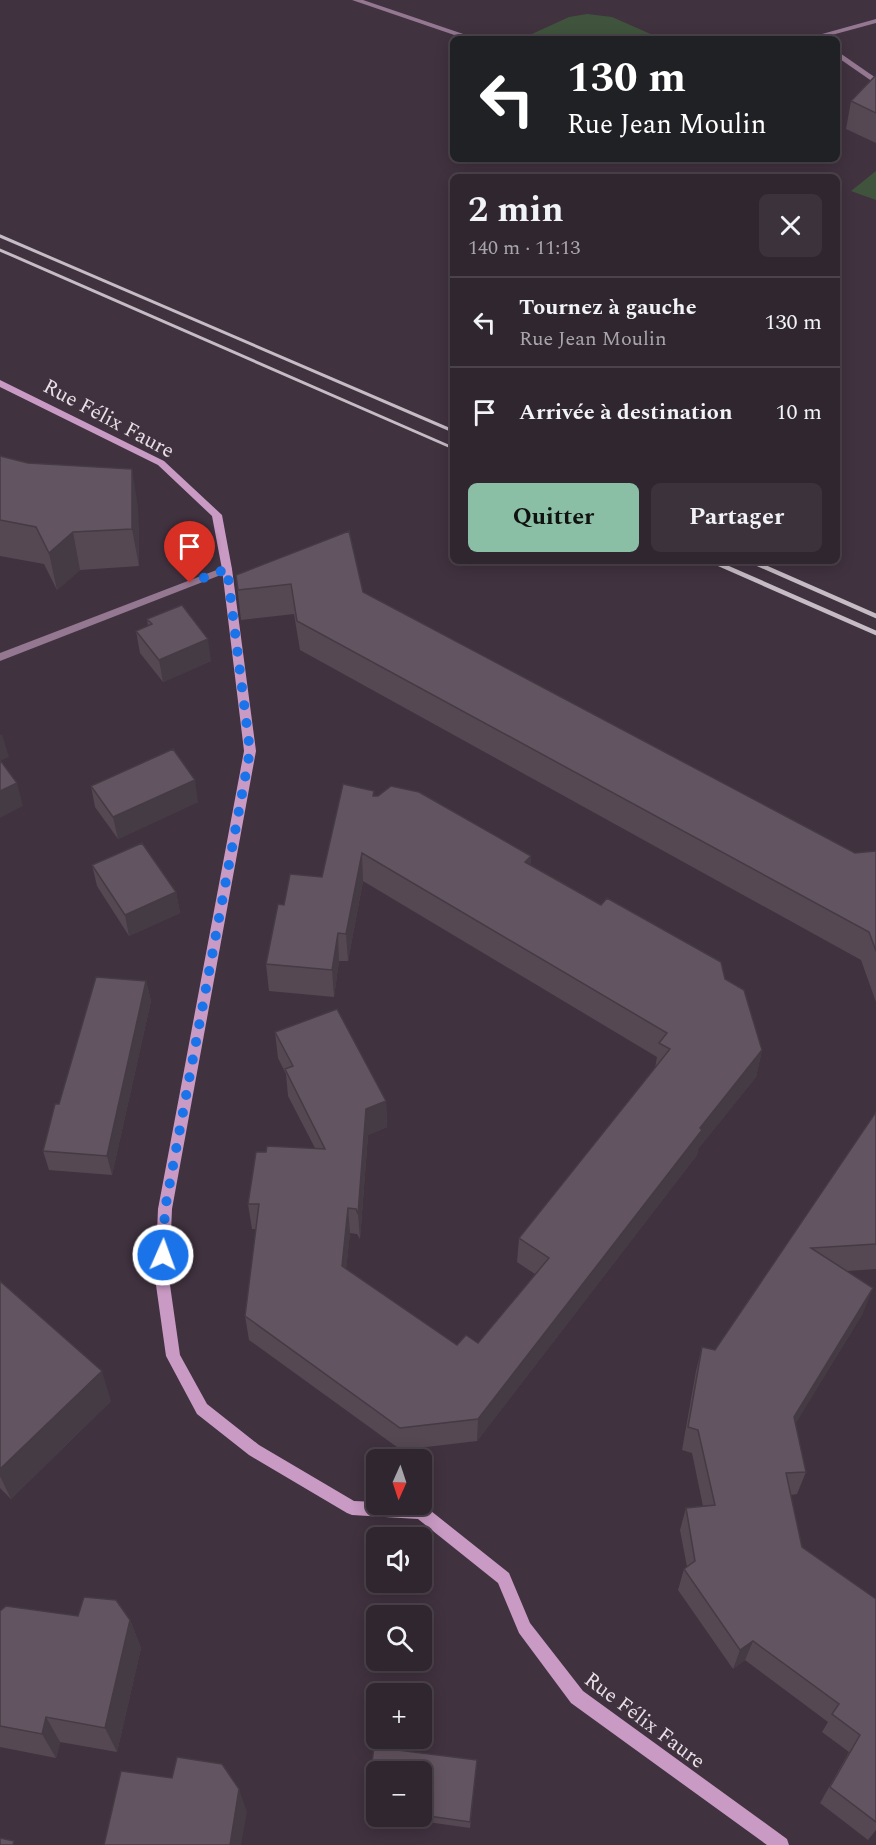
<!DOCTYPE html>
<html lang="fr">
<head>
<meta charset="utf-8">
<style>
	:root { --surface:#30262f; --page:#3c323b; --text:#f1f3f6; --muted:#a8a5aa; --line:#4b434b; --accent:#8abfa5 }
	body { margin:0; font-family:Spectral,serif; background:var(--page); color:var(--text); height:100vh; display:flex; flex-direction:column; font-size:22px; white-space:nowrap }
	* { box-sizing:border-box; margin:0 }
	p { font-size:20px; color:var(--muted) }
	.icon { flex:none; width:33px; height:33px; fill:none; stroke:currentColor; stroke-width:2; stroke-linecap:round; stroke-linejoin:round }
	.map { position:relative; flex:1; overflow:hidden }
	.details { position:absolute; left:450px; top:174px; width:390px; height:390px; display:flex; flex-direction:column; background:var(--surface); border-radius:9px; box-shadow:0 3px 15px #0003,0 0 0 2px var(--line) }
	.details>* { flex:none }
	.hud { position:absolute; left:450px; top:36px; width:390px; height:126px; border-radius:9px; box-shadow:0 3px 15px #0003,0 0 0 2px var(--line); background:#202124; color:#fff; overflow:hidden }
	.needle { width:39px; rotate:183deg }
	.controls { position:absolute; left:366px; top:1449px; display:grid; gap:12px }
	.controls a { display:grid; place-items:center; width:66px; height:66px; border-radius:9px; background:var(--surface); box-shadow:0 3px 15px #0003,0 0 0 2px var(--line); font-size:30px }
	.pin { position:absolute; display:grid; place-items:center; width:51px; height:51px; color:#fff; margin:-62px -26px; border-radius:50% 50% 50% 0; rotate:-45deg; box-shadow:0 0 6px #0007 }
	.pin .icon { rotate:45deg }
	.me { position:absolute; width:66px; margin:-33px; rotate:2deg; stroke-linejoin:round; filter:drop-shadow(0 0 4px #0008) }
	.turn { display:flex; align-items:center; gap:21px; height:126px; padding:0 18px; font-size:27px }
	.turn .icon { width:78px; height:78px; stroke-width:2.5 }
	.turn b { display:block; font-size:42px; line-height:51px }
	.round { display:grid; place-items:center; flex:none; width:63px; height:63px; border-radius:9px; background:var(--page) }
	.head { display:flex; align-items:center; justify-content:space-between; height:102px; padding:0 18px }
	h1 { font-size:36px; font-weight:700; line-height:45px }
	.button { display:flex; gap:12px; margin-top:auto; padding:12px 18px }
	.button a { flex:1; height:69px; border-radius:9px; background:var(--accent); color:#111; font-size:24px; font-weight:700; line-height:69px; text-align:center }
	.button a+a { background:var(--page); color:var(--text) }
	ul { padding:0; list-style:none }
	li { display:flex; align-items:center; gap:18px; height:90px; padding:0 18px; border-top:2px solid var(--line) }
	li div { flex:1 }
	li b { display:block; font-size:22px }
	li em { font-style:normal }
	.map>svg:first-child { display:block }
	.green { fill:#40543d }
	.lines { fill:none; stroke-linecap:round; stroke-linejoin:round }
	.lane { fill:#947791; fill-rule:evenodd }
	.street { fill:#947791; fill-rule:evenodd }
	.secondary { fill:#c99ac4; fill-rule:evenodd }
	.rail-far1 { stroke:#c6bcc5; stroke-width:3 }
	.rail { stroke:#c6bcc5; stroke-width:4.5 }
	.wall { fill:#554853 }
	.shaded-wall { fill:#453b44 }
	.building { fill:#635461; stroke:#453b44; stroke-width:1.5 }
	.route { stroke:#1a73e8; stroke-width:10; stroke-dasharray:0 18 }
	.labels { text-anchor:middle; stroke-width:6; stroke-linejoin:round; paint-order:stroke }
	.street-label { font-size:21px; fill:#e8dfe7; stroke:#40323f }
</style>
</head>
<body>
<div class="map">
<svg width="876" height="1845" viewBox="0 0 876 1845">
	<rect width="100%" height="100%" fill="#40323f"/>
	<path class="green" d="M587,14L612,17L662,39H521L569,17Z
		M876,171V200L851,191Z"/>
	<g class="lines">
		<path class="lane" d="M837,51L876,78V84L837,57Z"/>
		<path class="street" d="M352,0H363L478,39H466Z
			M876,19V23L817,39H804Z
			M227,566L231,567L232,569L231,571L0,661V653Z"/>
		<path class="secondary" d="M0,380L164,461L222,515L232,569L256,751L172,1209L169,1278L180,1355L207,1404L259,1445L354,1501L376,1502V1504H418L426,1507L509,1573L530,1623L583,1691L787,1839L789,1845H767L571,1703L519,1633L498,1583L418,1519L352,1515L347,1513L249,1455L197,1414L166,1356L155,1278L158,1209L244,751L222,569L212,516L158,465L0,387Z"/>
		<path class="rail-far1" d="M0,236L453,431
			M0,250L453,448"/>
		<path class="rail" d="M712,561L876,633
			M751,561L876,616"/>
	</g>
	<path class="wall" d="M876,75V143L846,129L851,101Z
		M0,456L138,507L139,566L80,570L57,590L44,564L0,556Z
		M236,575L363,592L855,853L876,851V1002L861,960L300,650L294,614L241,620Z
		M147,619L211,661L163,682L140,653L136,631L148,626Z
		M91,786L198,802L118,839L95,807Z
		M374,796L531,856L530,865L725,979L762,1050L756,1077L698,1149L697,1155L477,1441L401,1450L249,1340L245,1316L256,1229H252L248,1204L266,1152L315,1148L288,1096L286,1074L278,1058L275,1032L386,1101L387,1127L368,1135L360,1239L357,1234L350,1233L346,1269L457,1345L478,1343L535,1274L517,1262L519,1238L655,1068L657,1057L363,881L348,961H339L334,997L269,991L266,964L284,905L322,877Z
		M92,865L176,892L180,913L129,936L97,886Z
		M146,981L151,1001L112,1175L49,1170L43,1151L59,1104Z
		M876,1112V1269L847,1271L863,1313L795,1424L806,1472L797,1494L791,1495L802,1547L876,1599V1830L868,1840L820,1803L849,1752L822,1732L828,1722L745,1660L733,1669L678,1590L684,1569L687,1567L680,1530L686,1508L703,1506L692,1453L682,1450L696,1371L702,1347L715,1350Z
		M0,1281L111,1401L11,1499L0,1488Z
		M0,1611L78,1616L130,1620L141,1648L117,1752L60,1742L56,1758L0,1747Z
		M374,1747L477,1760L470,1828L385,1816H422V1772H376V1815L367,1814L366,1808Z"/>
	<path class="shaded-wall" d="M132,469L138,507L139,566L132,529Z
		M73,532L80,570L57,590L49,553Z
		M208,639L211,661L163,682L159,660Z
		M2,734L9,757L0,761V735Z
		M195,780L198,802L118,839L113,817Z
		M17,783L23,806L0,818V791Z
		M362,853L363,881L348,961L346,934Z
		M531,856L529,884L525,862Z
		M176,892L180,913L129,936L125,915Z
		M338,933L339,961L334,997L332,970Z
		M146,981L151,1001L112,1175L107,1156Z
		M762,1050L756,1077L698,1149L697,1155L477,1441L478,1419L700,1128Z
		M386,1101L387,1127L368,1135L360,1239L358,1214L366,1109Z
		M348,1208L350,1233L344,1290L342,1266Z
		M873,1288L863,1313L785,1441L794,1417Z
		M102,1371L111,1401L11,1499L0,1476V1469Z
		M130,1620L141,1648L117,1752L105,1728Z
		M753,1641L745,1660L733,1669L740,1650Z
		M46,1717L60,1742L56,1758L42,1734Z
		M239,1789L247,1812L241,1845H230Z"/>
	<path class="building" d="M876,75V113L851,101Z
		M0,456L28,463L132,469V529L73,532L49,553L36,527L0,520Z
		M349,531L363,592L855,853L876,851V951L869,932L297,621L291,584L238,590L236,575Z
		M182,605L208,639L159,660L136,631L152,624L147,619Z
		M173,749L195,780L113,817L91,786Z
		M0,760L17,783L0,791Z
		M343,784L374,791L373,796H378L391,786L419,792L531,856L525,862L601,905L607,898L721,962L725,979L744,990L762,1050L700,1128L702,1130L478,1419L400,1428L245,1316L259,1204H248L256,1152H266L267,1146L325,1149L285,1069L293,1066L275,1032L337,1009L386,1101L366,1109L358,1214L356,1209L348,1208L342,1266L457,1345L466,1335L478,1343L549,1258L519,1238L670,1049L659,1043L667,1033L362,853L346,934L338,933L332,970L266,964L278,904L284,905L290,874L322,877Z
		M142,843L176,892L125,915L92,865Z
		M96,977L146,981L107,1156L43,1151L55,1104H59Z
		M876,1112V1244L811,1248L873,1288L794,1417L806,1472L786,1473L802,1547L876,1599V1822L830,1787L860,1735L832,1714L839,1704L753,1641L740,1650L684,1569L695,1561L686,1508L715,1505L698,1430L688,1427L702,1347L715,1350Z
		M0,1281L102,1371L0,1469Z
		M84,1597L116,1600L130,1620L105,1728L46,1717L42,1734L0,1726V1611L6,1606L78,1616Z
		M374,1747L477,1760L470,1822L422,1815V1772H376V1809L366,1808Z
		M177,1757L222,1764L239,1789L230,1845H104L121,1771L172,1778Z
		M0,1838L14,1841L13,1845H0Z"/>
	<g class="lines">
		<path class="route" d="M163,1255L165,1209L250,751L227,569L190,583"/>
	</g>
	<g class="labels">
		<g class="street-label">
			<text transform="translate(109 418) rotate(28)" y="7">Rue Félix Faure</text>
			<text transform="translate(645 1720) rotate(37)" y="7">Rue Félix Faure</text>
		</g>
	</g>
</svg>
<div class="controls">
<a><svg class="needle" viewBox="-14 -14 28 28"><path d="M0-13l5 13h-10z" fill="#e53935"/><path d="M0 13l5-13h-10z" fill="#a8a5aa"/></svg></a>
<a><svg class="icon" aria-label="sound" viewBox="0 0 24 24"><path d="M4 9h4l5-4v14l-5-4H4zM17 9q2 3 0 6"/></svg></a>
<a><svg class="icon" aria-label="search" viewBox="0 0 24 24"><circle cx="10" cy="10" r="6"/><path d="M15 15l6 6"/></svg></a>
<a>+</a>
<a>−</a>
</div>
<div class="pin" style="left:190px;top:583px;background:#d93025"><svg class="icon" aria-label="arrive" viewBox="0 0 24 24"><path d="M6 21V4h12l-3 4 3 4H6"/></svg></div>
<svg class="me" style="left:163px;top:1255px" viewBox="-20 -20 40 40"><circle r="17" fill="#1a73e8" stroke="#fff" stroke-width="3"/><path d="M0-11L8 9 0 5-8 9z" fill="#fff"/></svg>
<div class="hud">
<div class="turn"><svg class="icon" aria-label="left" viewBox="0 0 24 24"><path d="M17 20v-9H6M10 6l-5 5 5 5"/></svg><div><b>130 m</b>Rue Jean Moulin</div></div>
</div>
<section class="details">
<div class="head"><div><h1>2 min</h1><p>140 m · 11:13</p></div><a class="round"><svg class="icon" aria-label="close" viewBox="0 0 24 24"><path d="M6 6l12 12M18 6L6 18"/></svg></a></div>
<ul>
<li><svg class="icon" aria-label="left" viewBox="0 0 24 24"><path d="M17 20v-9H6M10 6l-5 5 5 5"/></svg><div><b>Tournez à gauche</b><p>Rue Jean Moulin</p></div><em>130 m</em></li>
<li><svg class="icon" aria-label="arrive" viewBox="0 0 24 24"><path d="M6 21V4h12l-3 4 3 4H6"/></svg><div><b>Arrivée à destination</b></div><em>10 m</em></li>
</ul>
<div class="button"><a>Quitter</a><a>Partager</a></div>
</section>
</div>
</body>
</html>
